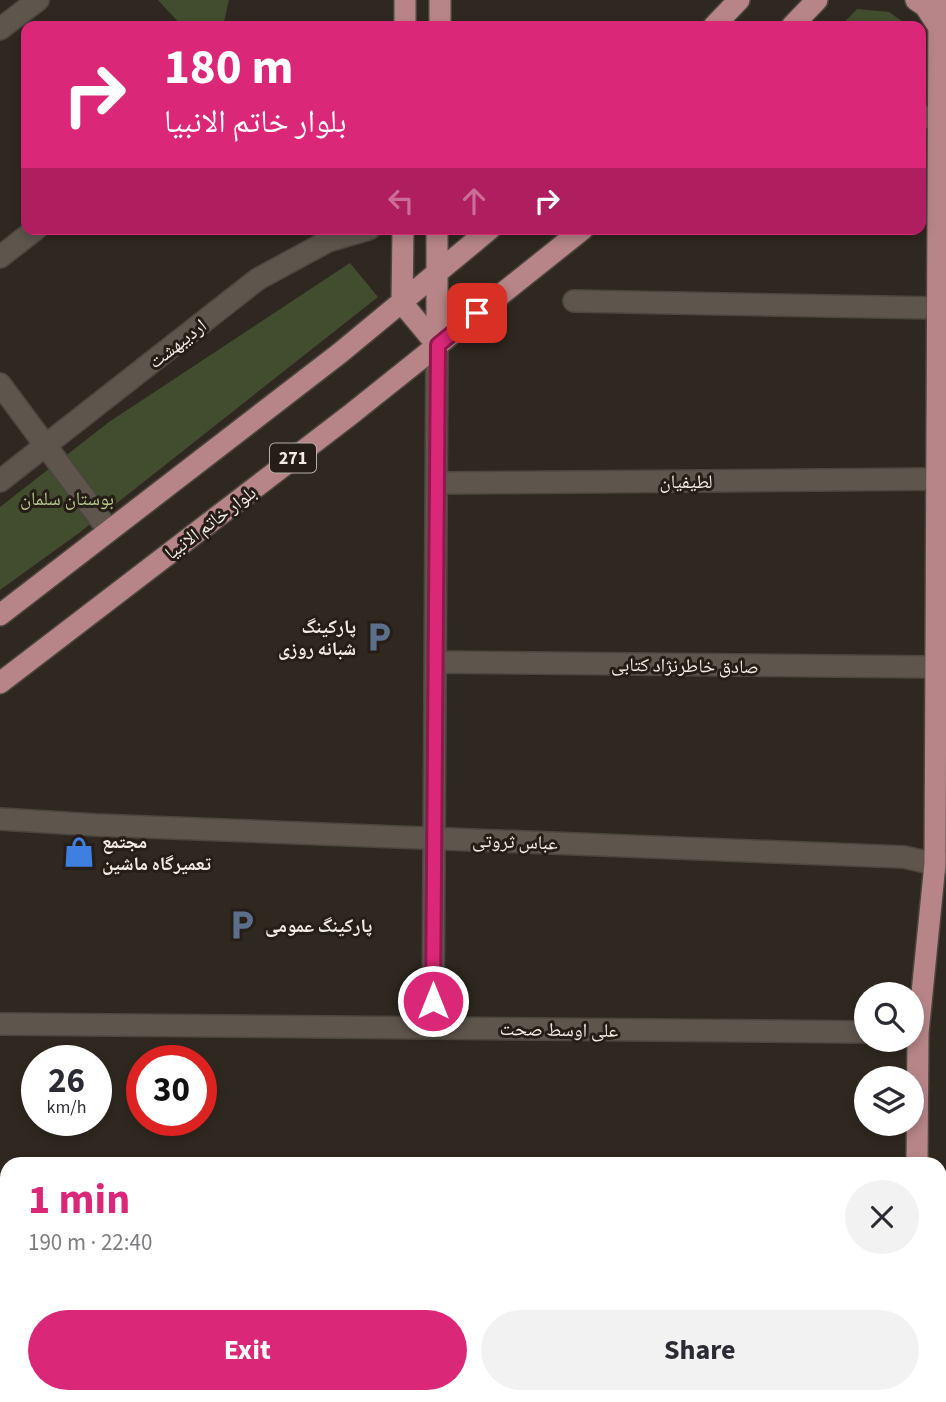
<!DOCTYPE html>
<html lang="en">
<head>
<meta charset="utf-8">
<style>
	:root { --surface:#fff; --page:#f2f2f3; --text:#2b2b33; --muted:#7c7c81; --accent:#db2777 }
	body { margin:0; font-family:"Source Sans 3","Noto Naskh Arabic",sans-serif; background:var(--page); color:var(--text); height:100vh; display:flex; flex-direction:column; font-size:26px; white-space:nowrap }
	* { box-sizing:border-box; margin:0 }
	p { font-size:23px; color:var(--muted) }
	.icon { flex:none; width:38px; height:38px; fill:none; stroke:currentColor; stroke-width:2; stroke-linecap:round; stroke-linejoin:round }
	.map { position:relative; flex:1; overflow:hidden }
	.side { position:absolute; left:0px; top:1157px; width:947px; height:247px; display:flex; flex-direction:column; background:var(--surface); border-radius:21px 21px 0 0; box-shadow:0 4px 10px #0003 }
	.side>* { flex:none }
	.hud { position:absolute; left:21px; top:21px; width:905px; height:214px; border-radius:14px; box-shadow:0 4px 10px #0003; background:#db2777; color:#fff; overflow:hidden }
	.fabs { position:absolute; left:854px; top:982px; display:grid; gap:14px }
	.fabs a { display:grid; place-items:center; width:70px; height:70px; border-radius:50%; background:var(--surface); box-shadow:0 4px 10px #0003; font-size:35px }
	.speed { position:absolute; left:21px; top:1045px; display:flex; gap:14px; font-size:35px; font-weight:700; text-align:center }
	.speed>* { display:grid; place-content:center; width:91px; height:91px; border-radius:50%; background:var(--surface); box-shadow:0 4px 10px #0003; line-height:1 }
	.speed small { font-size:18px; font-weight:400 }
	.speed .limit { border:10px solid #d22; background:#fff; color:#111 }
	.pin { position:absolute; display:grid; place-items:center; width:60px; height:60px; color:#fff; margin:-30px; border-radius:14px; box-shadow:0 4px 10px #0006 }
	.me { position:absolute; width:77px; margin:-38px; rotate:0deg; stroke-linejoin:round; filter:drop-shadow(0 0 5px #0008) }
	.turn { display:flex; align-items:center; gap:24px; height:147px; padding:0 28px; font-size:32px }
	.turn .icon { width:91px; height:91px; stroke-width:2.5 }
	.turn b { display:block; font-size:49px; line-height:60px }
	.lanes { display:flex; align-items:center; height:66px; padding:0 28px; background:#0003; justify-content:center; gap:35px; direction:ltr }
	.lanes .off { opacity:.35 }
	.round { display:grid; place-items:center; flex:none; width:74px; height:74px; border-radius:37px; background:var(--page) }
	.headline { display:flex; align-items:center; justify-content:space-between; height:119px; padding:0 28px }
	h1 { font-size:42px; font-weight:700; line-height:52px; color:var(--accent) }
	.primary-button { display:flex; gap:14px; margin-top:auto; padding:14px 28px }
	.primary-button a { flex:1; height:80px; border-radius:42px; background:var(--accent); color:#fff; font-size:28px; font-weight:700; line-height:80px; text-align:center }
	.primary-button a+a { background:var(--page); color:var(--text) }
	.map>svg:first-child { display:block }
	.green { fill:#424d2f }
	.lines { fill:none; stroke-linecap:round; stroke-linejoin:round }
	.minor-casing { stroke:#4b463e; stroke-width:24 }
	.major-casing { stroke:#4b463e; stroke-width:24 }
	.minor { stroke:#5e564d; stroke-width:21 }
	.major { stroke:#b78588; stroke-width:21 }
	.route-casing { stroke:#8e194d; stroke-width:18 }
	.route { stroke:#db2777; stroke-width:12 }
	.labels { text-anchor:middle; stroke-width:6; stroke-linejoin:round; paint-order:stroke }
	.shield { fill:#261e16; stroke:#b4aea8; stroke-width:2 }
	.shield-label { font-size:18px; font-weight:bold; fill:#f1ece6 }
	.street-label { font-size:19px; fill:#f1ece6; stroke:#261e16 }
	.park-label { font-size:19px; fill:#b3c98d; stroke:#261e16 }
	.poi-label { font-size:19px; font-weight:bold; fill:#f1ece6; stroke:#261e16; text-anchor:start }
</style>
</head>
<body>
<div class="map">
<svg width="946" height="1402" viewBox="0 0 946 1402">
	<rect width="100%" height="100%" fill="#2f2820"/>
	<path class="green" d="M158,0H229L223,26H182Z
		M857,9L889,12L909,26H841Z
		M350,263L378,297L79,533L0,590V507L109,422Z"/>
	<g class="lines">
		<defs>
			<path id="minor" d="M0,29L38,0
				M920,117L946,118
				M0,257L36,229
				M574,301L936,308
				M0,384L109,531
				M0,481L258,279L328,241L369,229
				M437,483L936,479
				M436,662L935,667
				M0,819L96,825L904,857L935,864L946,863
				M0,1024L866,1032
				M433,1028L437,345
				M0,1211H7
				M0,1387H7"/>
			<path id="major" d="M916,0L925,6L938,26
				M405,26V0
				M440,26V0
				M714,26L739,0
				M792,26L817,0
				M403,229L402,303L437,345V229
				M0,615L340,353L490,229
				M0,683L350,415L583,229
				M917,1164L918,1033L935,864L939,0
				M916,1402V1396"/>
		</defs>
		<use href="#minor" class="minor-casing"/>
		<use href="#major" class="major-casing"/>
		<use href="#minor" class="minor"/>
		<use href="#major" class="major"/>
	</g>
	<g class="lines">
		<defs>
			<path id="route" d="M433,1001L438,345L477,313"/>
		</defs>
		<use href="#route" class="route-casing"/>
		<use href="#route" class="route"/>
	</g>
	<defs>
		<symbol id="parking-bare" viewBox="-9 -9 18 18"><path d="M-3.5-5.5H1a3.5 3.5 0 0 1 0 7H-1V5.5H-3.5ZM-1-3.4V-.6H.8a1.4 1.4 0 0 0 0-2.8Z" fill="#5c6f8a" stroke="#261e16" stroke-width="2.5" paint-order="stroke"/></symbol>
		<symbol id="shop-bare" viewBox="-9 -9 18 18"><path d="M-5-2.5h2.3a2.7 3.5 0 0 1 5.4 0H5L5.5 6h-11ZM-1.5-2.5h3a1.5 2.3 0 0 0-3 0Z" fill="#3f7fe0" stroke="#261e16" stroke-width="2.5" paint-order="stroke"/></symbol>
	</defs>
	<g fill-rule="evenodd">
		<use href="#parking-bare" x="357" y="615" width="44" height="44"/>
		<use href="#shop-bare" x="57" y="830" width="44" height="44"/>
		<use href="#parking-bare" x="220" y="903" width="44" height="44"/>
	</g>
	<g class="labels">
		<rect class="shield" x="270" y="443.5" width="46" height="29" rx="5"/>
		<g class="shield-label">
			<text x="293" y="464">271</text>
		</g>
		<g class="street-label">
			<text transform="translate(177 343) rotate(-38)" y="7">اردیبهشت</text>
			<text x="686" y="488">لطیفیان</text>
			<text transform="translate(210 522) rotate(-37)" y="7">بلوار خاتم الانبیا</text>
			<text transform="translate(685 665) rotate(1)" y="7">صادق خاطرنژاد کتابی</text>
			<text transform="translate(515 841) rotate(2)" y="7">عباس ثروتی</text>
			<text transform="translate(559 1029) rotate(1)" y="7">علی اوسط صحت</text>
		</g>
		<g class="park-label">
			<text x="67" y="505">بوستان سلمان</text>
		</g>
		<g class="poi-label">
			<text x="356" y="633" text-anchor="end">پارکینگ<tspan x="356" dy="22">شبانه روزی</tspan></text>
			<text x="102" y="848">مجتمع<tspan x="102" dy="22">تعمیرگاه ماشین</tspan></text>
			<text x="265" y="932">پارکینگ عمومی</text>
		</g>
	</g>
</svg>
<div class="fabs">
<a><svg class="icon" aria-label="search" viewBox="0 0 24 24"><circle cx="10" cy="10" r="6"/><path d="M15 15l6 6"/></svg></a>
<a><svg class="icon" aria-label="layers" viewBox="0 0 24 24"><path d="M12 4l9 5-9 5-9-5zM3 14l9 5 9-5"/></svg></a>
</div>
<div class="speed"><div>26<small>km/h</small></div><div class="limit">30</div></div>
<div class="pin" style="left:477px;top:313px;background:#d93025"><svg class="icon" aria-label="arrive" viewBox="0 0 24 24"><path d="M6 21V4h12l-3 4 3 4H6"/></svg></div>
<svg class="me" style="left:433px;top:1001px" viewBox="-20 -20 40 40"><circle r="17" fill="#db2777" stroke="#fff" stroke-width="3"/><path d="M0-11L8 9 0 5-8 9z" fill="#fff"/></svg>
<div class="hud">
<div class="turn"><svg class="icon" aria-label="right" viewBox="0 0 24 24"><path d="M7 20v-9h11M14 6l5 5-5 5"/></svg><div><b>180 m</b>بلوار خاتم الانبیا</div></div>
<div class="lanes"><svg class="icon off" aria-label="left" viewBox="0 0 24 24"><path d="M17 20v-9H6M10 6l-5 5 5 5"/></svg><svg class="icon off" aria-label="ahead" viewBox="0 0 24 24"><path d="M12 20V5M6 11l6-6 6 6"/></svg><svg class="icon" aria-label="right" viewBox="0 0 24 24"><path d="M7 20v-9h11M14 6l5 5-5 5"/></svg></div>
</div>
<section class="side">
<div class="headline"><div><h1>1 min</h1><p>190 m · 22:40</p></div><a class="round"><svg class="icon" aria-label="close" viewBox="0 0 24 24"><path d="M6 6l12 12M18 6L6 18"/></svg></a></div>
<div class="primary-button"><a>Exit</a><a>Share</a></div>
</section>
</div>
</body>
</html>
